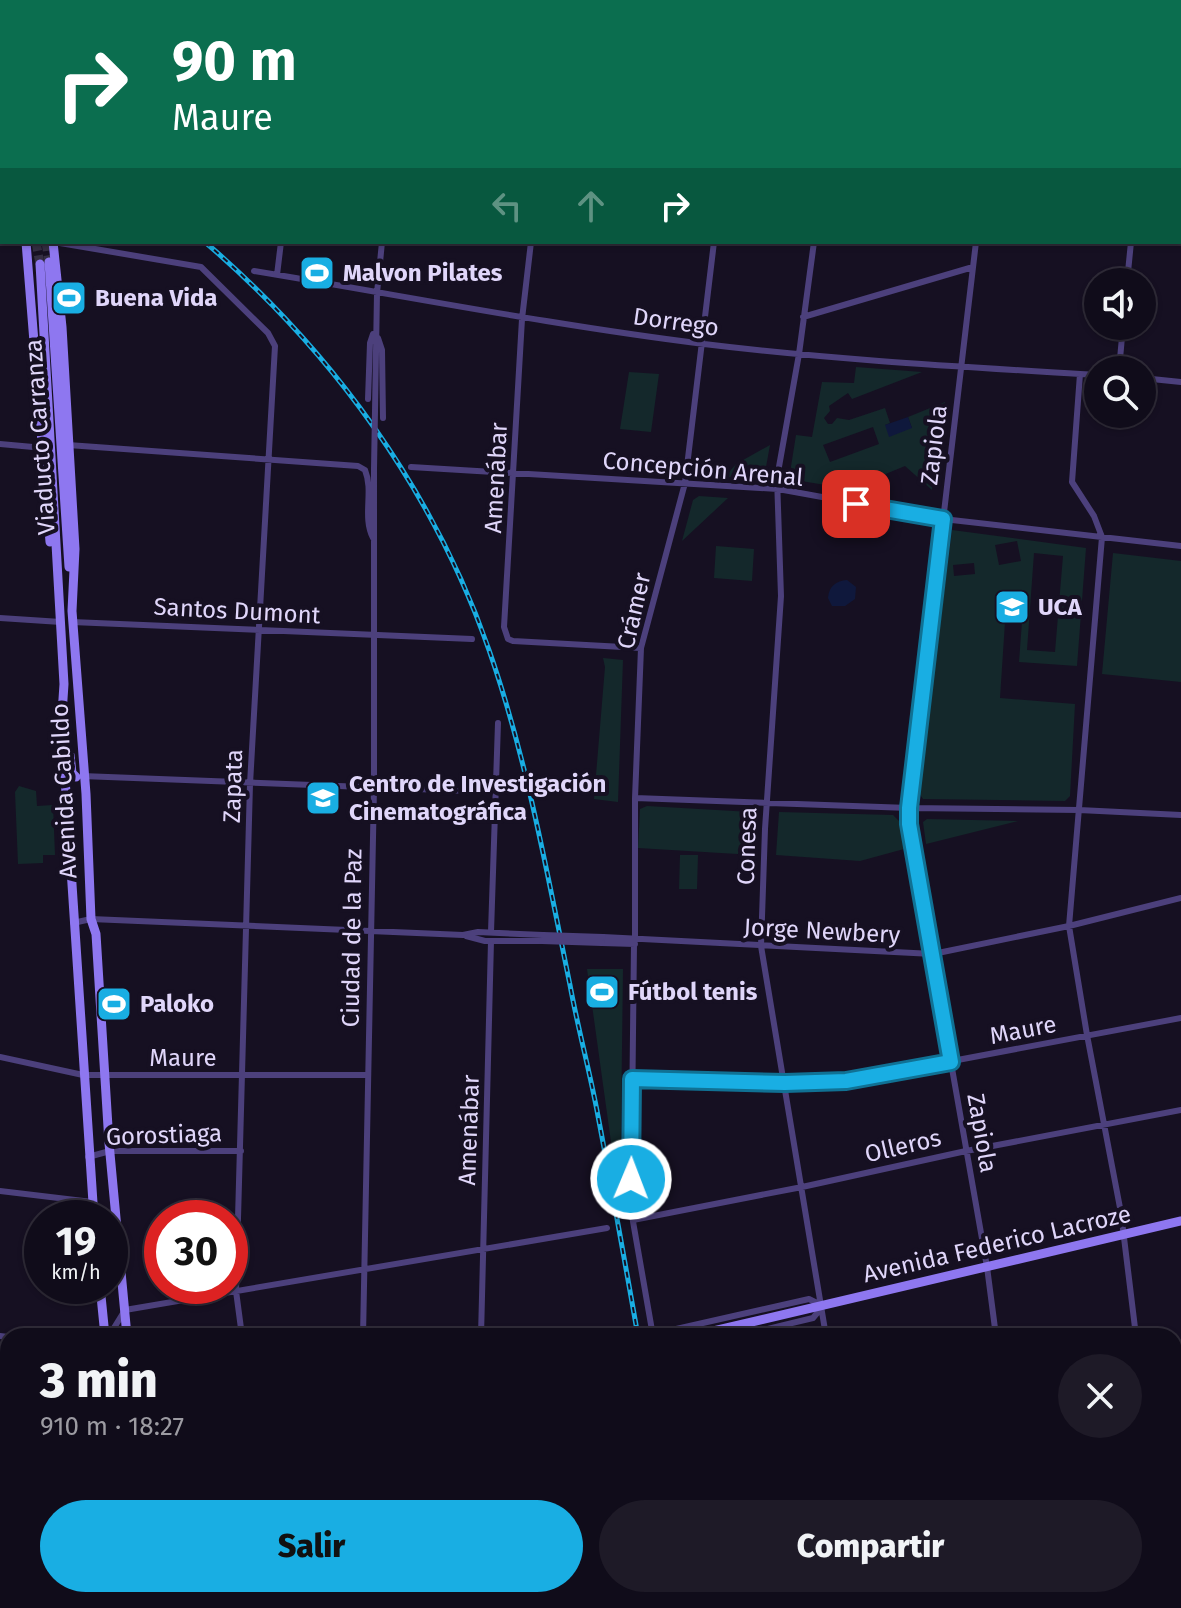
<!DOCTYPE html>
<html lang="es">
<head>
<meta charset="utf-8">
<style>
	:root { --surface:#100c1a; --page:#1e1a27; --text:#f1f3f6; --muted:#9c9ba2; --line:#302c39; --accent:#19aee3 }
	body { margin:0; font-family:"Fira Sans",sans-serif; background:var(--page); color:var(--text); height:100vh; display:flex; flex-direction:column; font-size:30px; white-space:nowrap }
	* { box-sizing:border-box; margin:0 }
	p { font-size:26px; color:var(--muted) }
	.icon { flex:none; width:44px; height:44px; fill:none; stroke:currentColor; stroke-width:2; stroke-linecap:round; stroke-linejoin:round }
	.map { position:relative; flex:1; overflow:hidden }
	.side { position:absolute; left:0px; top:1328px; width:1182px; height:280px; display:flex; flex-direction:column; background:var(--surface); border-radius:24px 24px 0 0; box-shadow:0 2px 6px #0004,0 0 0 2px var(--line) }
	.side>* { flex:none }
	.guide { position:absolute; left:0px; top:0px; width:1182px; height:244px; box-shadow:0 2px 6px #0004,0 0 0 2px var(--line); background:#0b6e4f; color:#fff; overflow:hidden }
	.tools { position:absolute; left:1084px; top:268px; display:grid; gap:16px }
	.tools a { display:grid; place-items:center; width:72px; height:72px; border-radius:50%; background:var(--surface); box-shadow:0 2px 6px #0004,0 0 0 2px var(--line); font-size:40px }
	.speed { position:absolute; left:24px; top:1200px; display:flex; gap:16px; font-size:40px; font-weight:700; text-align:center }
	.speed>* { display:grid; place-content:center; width:104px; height:104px; border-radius:50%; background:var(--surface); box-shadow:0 2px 6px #0004,0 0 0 2px var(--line); line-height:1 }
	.speed small { font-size:20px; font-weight:400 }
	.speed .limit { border:12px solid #d22; background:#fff; color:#111 }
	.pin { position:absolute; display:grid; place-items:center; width:68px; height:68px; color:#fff; margin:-34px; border-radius:16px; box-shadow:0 4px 12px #0006 }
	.me { position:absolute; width:88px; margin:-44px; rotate:1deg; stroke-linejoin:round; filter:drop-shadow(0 0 6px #0008) }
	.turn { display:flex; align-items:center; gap:28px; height:168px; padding:0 40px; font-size:36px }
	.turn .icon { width:104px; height:104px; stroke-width:2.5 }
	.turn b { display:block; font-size:56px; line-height:68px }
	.lanes { display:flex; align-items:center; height:76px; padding:0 40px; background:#0003; justify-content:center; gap:40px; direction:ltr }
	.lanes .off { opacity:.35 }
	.round { display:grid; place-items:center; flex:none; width:84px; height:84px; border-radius:42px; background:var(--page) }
	.overview { display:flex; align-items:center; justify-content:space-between; height:136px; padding:0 40px }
	h1 { font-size:48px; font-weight:800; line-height:60px }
	.action { display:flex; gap:16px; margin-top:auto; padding:16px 40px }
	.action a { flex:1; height:92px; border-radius:48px; background:var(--accent); color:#111; font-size:32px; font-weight:800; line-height:92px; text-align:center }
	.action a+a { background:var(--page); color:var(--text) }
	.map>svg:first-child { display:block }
	.green { fill:#14282b; fill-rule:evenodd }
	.water { fill:#0f183c }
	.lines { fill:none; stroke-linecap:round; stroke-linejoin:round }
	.secondary-tunnel { stroke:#342e42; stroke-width:9; stroke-dasharray:9 4.5; stroke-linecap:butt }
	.street { stroke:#4c407c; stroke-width:6 }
	.secondary { stroke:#8e77f0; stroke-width:9 }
	.rail-casing { stroke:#19aee3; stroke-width:5 }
	.rail { stroke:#161022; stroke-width:2; stroke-dasharray:6; stroke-linecap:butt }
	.street-bridge { stroke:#4c407c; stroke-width:6 }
	.route-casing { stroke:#107194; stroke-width:20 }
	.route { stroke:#19aee3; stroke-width:14 }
	.labels { text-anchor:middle; stroke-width:8; stroke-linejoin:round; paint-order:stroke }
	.poi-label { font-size:24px; font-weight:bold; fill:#e0d6fa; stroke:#161022; text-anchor:start }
	.street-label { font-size:24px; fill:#e0d6fa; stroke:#161022 }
</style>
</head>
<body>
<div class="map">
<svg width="1181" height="1608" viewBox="0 0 1181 1608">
	<rect width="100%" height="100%" fill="#161022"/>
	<path class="green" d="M856,367L922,372L852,399L848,393L829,406L830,411L824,418L828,424H832L837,418L849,420L885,408L890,423L885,425L912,428L908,417L945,402L932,490L905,466L871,480L868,492L789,479L796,435L812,437L822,382L854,383ZM873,427L879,444L830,462L823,445Z
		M629,372L659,374L651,432L620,429Z
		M770,445L764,478L725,477L736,464Z
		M699,496L728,498L682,541L693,500Z
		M952,530L1086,548L1077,666L1019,662L1023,608L1006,607L1000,698L1075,704L1070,796L1065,801L923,799L919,793ZM1017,541L1021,561L999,565L995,545ZM1034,553L1063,556L1055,652L1027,650ZM974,563L975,574L954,576L953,565Z
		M716,546L754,549L752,581L714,578Z
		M1113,553L1181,561V682L1102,674Z
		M603,658L623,660L618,802L594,799L605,667Z
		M19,786L36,791L37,806L53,805L55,855H43V863L18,864L15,792Z
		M647,806L751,812L755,817L754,855L638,848L640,809Z
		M779,812L893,815L899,821L904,849L860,861L776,855Z
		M927,819L1018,821L926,844L923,822Z
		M680,855H698L697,889H679Z
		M587,969H623L620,1207Z"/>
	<path class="water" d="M908,417L912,428L889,437L885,425Z
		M847,580L856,587L855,599L845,606H832L828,598C829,586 836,581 847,580Z"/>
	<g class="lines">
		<path class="secondary-tunnel" d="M36,242L40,264
			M46,242L49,262"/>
		<path class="street" d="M17,0V2
			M603,0L619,2
			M655,0V2
			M156,2V0
			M312,2V0
			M409,2V0
			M555,2V0
			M739,2V0
			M847,2V0
			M1003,2V0
			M1151,2V0
			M0,55L2,68
			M1180,66H1181
			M1180,219H1181
			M54,242L201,267L268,333L275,346L250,784L236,1291L242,1336
			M531,242L522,319L504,627L508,639L513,641L641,648
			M814,242L799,354L777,478L781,596L765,829L761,946L826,1336
			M976,242L909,808V824L987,1267L996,1336
			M254,271C405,296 552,325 704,344C834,360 967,367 1098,375
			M277,275L281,242
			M1127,282L1131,242
			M803,317L973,267
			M378,338L382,350L383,418
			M1119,370L1123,326
			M1080,374L1072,482L1094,516L1102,537L1069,926L1087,1035L1121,1213L1136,1336
			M1142,378L1181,382
			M368,399L370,343L373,334
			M375,411L377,293L382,242
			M0,444L44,448
			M68,445L358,466L365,470C374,492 362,516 373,538
			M411,467L778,489L943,519L1181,546
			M0,618L61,622
			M72,622L472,639
			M82,776L494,792
			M635,798L909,808L1079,810L1181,815
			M73,923L91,919L463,935L478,932L543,935
			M491,932L498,723
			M466,936L485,941H542
			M603,937L933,954L1069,926L1181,898
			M635,938V798L641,648L685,483L714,242
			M602,943L635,944
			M634,944L631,1210L653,1336
			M0,1057L83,1075H367
			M632,1079L785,1083L846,1081L1181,1018
			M88,1157L110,1151H241
			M0,1191L92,1202
			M633,1220L802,1187L966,1151L1181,1110
			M652,1330L663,1332L809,1299L823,1306
			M0,1336L8,1337
			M109,1336L125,1310L607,1228
			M363,1336L374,788V469
			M481,1336L491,941
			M738,1336L813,1318L823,1306
			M1174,1371L1181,1369
			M1174,1488L1181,1487
			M0,1545H8
			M371,1600V1608
			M491,1600V1608
			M577,1600L578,1608
			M700,1600L702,1608
			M856,1600L857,1608
			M1023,1600V1608
			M1173,1600L1175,1608
			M602,1608L625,1605"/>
		<path class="secondary" d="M9,0V2
			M0,2L2,14
			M0,222L2,223
			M26,242L50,542
			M53,242L62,327L75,549L72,611L86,794L91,919L96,934L109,1143L127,1336
			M49,262L69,567
			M40,264L64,684L62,714L65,778L94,1218
			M70,755L72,773L76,777
			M100,1286L105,1336
			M692,1336L1181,1221
			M0,1438H8
			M134,1600L135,1608
			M158,1600L159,1608"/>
		<defs>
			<path id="rail" d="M0,99L2,100
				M205,242C332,351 434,491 489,650C527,759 547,873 570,985C578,1029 590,1072 598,1116C612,1189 625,1263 638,1336
				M681,1600L683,1608"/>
		</defs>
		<use href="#rail" class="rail-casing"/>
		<use href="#rail" class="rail"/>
		<path class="street-bridge" d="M374,469L375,411
			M543,935L603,937
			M542,941L602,943"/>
	</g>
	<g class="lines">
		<defs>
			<path id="route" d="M631,1179L632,1079L785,1083L846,1081L951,1062L909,824V808L943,519L856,504"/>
		</defs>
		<use href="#route" class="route-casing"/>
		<use href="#route" class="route"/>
	</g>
	<defs>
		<symbol id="stadium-square" viewBox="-11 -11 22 22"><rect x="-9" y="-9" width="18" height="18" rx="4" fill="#19aee3" stroke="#161022"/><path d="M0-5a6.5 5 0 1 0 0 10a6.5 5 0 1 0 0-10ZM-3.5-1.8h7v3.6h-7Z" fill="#fff"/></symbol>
		<symbol id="university-square" viewBox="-11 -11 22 22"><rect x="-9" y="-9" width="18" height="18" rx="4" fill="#19aee3" stroke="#161022"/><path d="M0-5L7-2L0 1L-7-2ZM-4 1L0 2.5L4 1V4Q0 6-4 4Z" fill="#fff"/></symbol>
	</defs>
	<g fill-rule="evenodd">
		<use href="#stadium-square" x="297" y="253" width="40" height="40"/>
		<use href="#stadium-square" x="49" y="278" width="40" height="40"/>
		<use href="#university-square" x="992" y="587" width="40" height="40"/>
		<use href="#university-square" x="303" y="778" width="40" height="40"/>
		<use href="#stadium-square" x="582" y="972" width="40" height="40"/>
		<use href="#stadium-square" x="94" y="984" width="40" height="40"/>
	</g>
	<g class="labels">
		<g class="poi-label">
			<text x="343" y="281">Malvon Pilates</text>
			<text x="95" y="306">Buena Vida</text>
			<text x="1038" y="615">UCA</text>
			<text x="349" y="792">Centro de Investigación<tspan x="349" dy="28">Cinematográfica</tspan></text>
			<text x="628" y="1000">Fútbol tenis</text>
			<text x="140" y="1012">Paloko</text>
		</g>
		<g class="street-label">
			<text transform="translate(676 322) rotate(8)" y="8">Dorrego</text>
			<text transform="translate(40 437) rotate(-94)" y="8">Viaducto Carranza</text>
			<text transform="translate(934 445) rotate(-83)" y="8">Zapiola</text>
			<text transform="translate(703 469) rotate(5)" y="8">Concepción Arenal</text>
			<text transform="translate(496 478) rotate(-87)" y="8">Amenábar</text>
			<text transform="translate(237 611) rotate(3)" y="8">Santos Dumont</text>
			<text transform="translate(634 611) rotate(-77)" y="8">Crámer</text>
			<text transform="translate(233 786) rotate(-88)" y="8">Zapata</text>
			<text transform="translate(64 791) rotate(-93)" y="8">Avenida Cabildo</text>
			<text transform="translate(747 846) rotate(-88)" y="8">Conesa</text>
			<text transform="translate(822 931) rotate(3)" y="8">Jorge Newbery</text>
			<text transform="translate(352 938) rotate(-89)" y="8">Ciudad de la Paz</text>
			<text transform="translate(1023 1030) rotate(-11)" y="8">Maure</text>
			<text x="183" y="1066">Maure</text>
			<text transform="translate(469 1130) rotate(-88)" y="8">Amenábar</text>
			<text transform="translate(982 1133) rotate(80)" y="8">Zapiola</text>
			<text transform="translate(164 1135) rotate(-2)" y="8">Gorostiaga</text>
			<text transform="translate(903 1146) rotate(-13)" y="8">Olleros</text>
			<text transform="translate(997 1244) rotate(-13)" y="8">Avenida Federico Lacroze</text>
		</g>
	</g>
</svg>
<div class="tools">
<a><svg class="icon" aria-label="sound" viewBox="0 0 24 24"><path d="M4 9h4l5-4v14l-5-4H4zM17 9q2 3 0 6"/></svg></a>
<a><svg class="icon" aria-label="search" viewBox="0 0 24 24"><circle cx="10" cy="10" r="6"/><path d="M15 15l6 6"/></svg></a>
</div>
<div class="speed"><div>19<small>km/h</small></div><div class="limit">30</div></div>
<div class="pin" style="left:856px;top:504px;background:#d93025"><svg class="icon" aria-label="arrive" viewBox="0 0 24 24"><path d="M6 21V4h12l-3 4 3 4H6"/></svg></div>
<svg class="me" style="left:631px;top:1179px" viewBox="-20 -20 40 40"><circle r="17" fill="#19aee3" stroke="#fff" stroke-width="3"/><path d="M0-11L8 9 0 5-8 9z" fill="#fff"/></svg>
<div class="guide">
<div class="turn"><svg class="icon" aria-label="right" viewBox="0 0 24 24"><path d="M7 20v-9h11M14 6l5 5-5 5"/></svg><div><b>90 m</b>Maure</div></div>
<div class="lanes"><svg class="icon off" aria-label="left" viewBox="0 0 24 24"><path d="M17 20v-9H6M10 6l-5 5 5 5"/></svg><svg class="icon off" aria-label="ahead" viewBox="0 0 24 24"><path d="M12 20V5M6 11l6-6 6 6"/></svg><svg class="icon" aria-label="right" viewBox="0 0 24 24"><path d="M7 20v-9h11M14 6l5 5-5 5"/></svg></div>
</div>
<section class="side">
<div class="overview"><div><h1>3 min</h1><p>910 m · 18:27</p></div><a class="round"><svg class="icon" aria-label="close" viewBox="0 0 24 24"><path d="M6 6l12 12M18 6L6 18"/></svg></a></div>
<div class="action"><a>Salir</a><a>Compartir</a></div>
</section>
</div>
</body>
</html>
